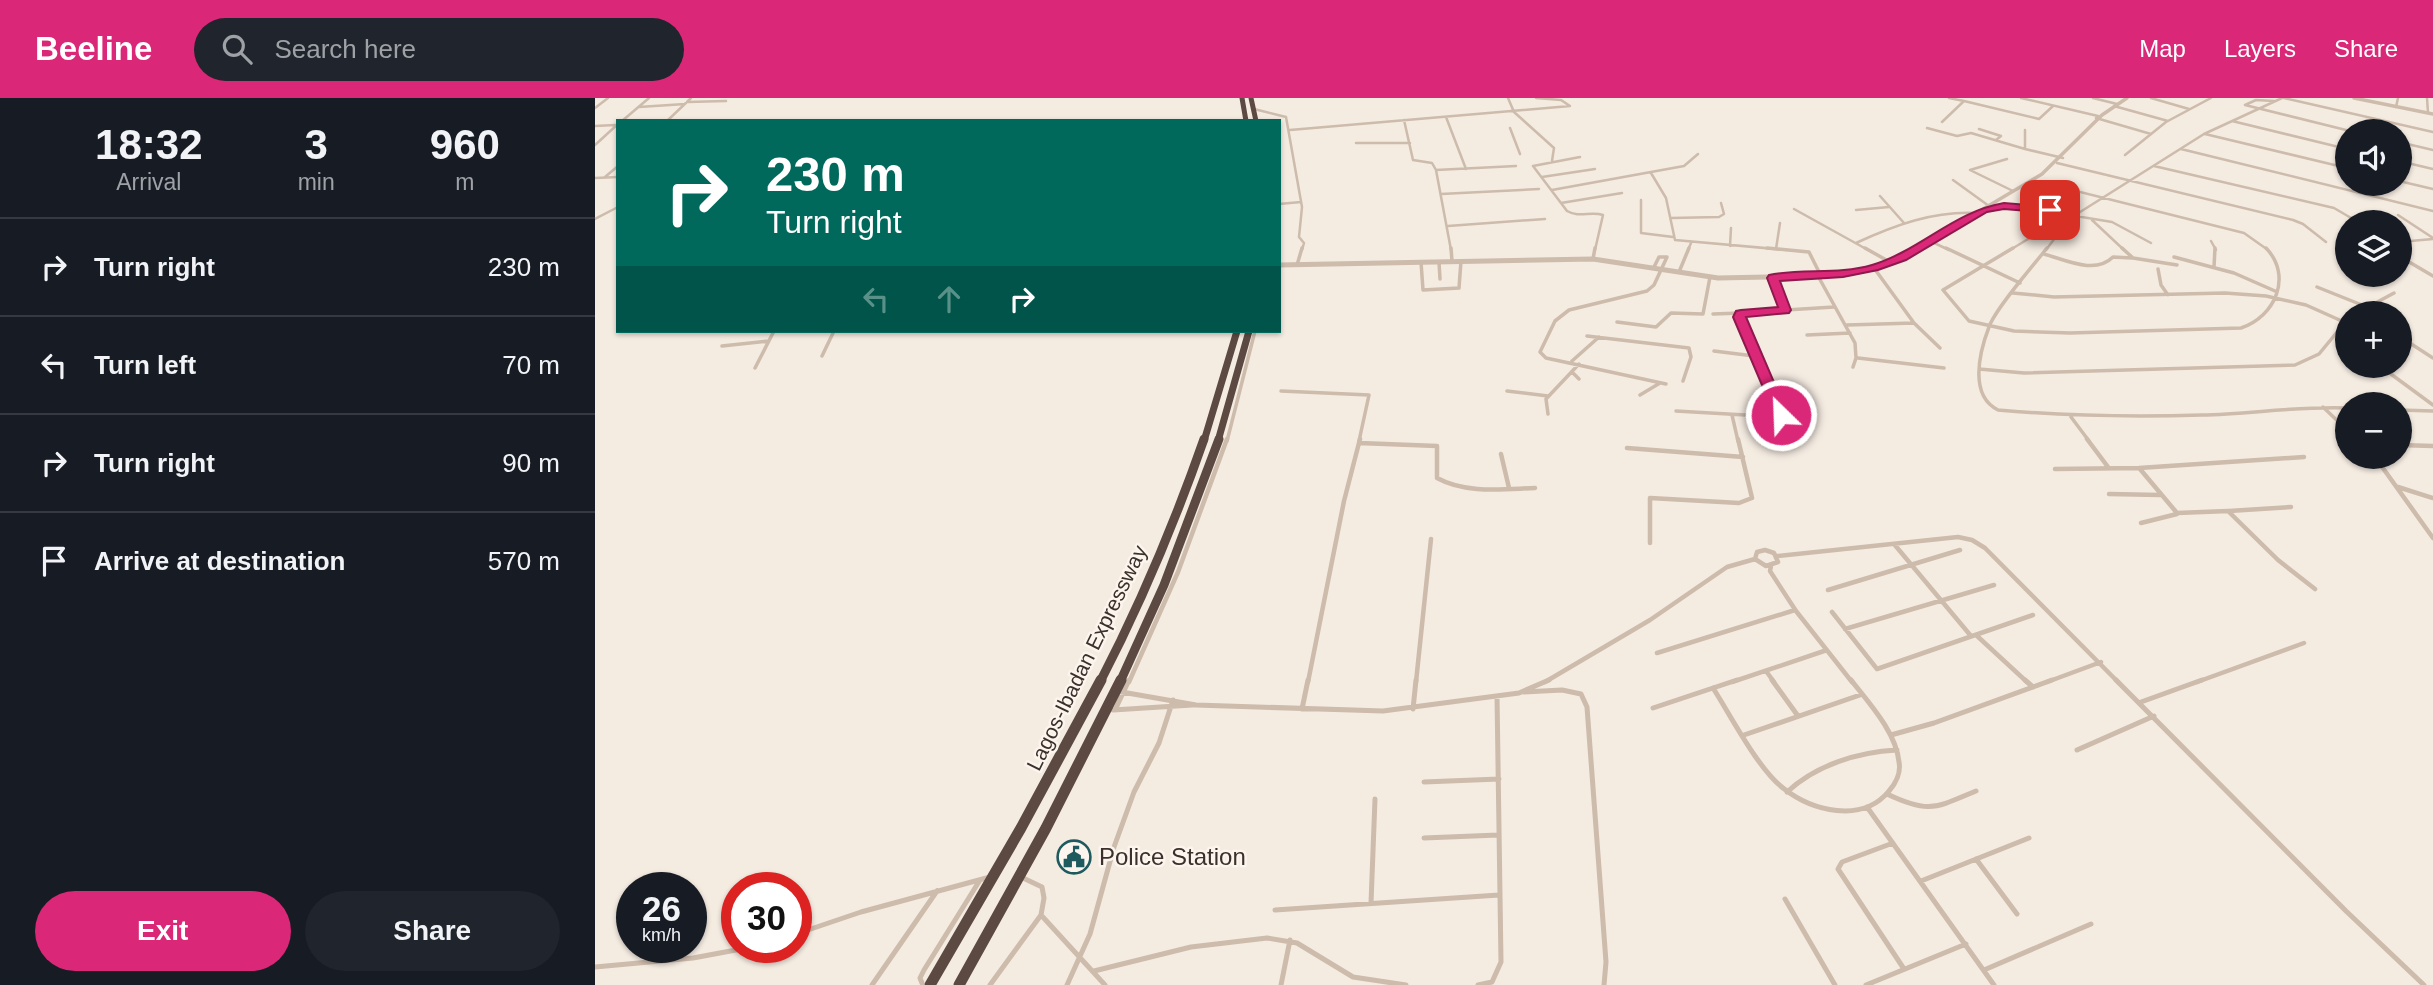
<!DOCTYPE html>
<html lang="en">
<head>
<meta charset="utf-8">
<style>
	:root { --surface:#171b24; --page:#20242c; --text:#f1f3f6; --muted:#9ea1a6; --line:#363941; --accent:#db2777 }
	body { margin:0; font-family:Arial,sans-serif; background:var(--page); color:var(--text); height:100vh; display:flex; flex-direction:column; font-size:26px; white-space:nowrap }
	* { box-sizing:border-box; margin:0 }
	p { font-size:23px; color:var(--muted) }
	.icon { flex:none; width:38px; height:38px; fill:none; stroke:currentColor; stroke-width:2; stroke-linecap:round; stroke-linejoin:round }
	.map { position:relative; flex:1; overflow:hidden }
	.drawer { display:flex; flex-direction:column; background:var(--surface); width:595px }
	.drawer>* { flex:none }
	.hud { position:absolute; left:21px; top:21px; width:665px; height:214px; border-radius:0px; box-shadow:0 2px 5px #0004; background:#00695c; color:#fff; overflow:hidden }
	.buttons { position:absolute; left:1740px; top:21px; display:grid; gap:14px }
	.buttons a { display:grid; place-items:center; width:77px; height:77px; border-radius:50%; background:var(--surface); box-shadow:0 2px 5px #0004; font-size:35px }
	.speed { position:absolute; left:21px; top:774px; display:flex; gap:14px; font-size:35px; font-weight:700; text-align:center }
	.speed>* { display:grid; place-content:center; width:91px; height:91px; border-radius:50%; background:var(--surface); box-shadow:0 2px 5px #0004; line-height:1 }
	.speed small { font-size:18px; font-weight:400 }
	.speed .limit { border:10px solid #d22; background:#fff; color:#111 }
	.pin { position:absolute; display:grid; place-items:center; width:60px; height:60px; color:#fff; margin:-30px; border-radius:14px; box-shadow:0 4px 10px #0006 }
	.me { position:absolute; width:77px; margin:-38px; rotate:336deg; stroke-linejoin:round; filter:drop-shadow(0 0 5px #0008) }
	.turn { display:flex; align-items:center; gap:24px; height:147px; padding:0 35px; font-size:32px }
	.turn .icon { width:91px; height:91px; stroke-width:2.5 }
	.turn b { display:block; font-size:49px; line-height:60px }
	.lanes { display:flex; align-items:center; height:66px; padding:0 35px; background:#0003; justify-content:center; gap:35px; direction:ltr }
	.lanes .off { opacity:.35 }
	.eta { display:flex; justify-content:space-evenly; align-items:center; height:119px; text-align:center }
	.eta b { font-size:42px; font-weight:700; line-height:49px }
	.button { display:flex; gap:14px; margin-top:auto; padding:14px 35px }
	.button a { flex:1; height:80px; border-radius:42px; background:var(--accent); color:#fff; font-size:28px; font-weight:700; line-height:80px; text-align:center }
	.button a+a { background:var(--page); color:var(--text) }
	ul { padding:0; list-style:none }
	li { display:flex; align-items:center; gap:21px; height:98px; padding:0 35px; border-top:2px solid var(--line) }
	li div { flex:1 }
	li b { display:block; font-size:26px }
	li em { font-style:normal }
	header { display:flex; align-items:center; gap:42px; box-sizing:border-box; height:98px; padding:0 35px; background:var(--accent); color:#fff }
	header strong { font-size:33px }
	nav { display:flex; gap:38px; margin-inline-start:auto; font-size:24px }
	.search { width:490px; height:63px; background:var(--page); display:flex; align-items:center; gap:18px; box-sizing:border-box; padding:0 24px; border-radius:38px; color:var(--muted); font-size:26px }
	main { display:flex; flex:1; min-height:0 }
	.map>svg:first-child { display:block }
	.lines { fill:none; stroke-linecap:round; stroke-linejoin:round }
	.minor-far3 { stroke:#cdbbac; stroke-width:2.5 }
	.minor-far2 { stroke:#cdbbac; stroke-width:3.5 }
	.minor-far1 { stroke:#cdbbac; stroke-width:4.5 }
	.minor { stroke:#cdbbac; stroke-width:5 }
	.tertiary-far1 { stroke:#cdbbac; stroke-width:3.5 }
	.tertiary { stroke:#cdbbac; stroke-width:5 }
	.motorway-far3 { stroke:#5c4a42; stroke-width:5 }
	.motorway-far2 { stroke:#5c4a42; stroke-width:7 }
	.motorway-far1 { stroke:#5c4a42; stroke-width:9 }
	.motorway { stroke:#5c4a42; stroke-width:11 }
	.route { fill:#db2777; stroke:#8e194d; stroke-width:2 }
	.labels { text-anchor:middle; stroke-width:5; stroke-linejoin:round; paint-order:stroke }
	.street-label { font-size:21px; fill:#3b302b; stroke:#fbf5ee }
	.near-poi-label { font-size:24px; fill:#3b302b; stroke:#fbf5ee; text-anchor:start }
</style>
</head>
<body>
<header>
<strong>Beeline</strong>
<div class="search"><svg class="icon" aria-label="search" viewBox="0 0 24 24"><circle cx="10" cy="10" r="6"/><path d="M15 15l6 6"/></svg>Search here</div>
<nav><a>Map</a><a>Layers</a><a>Share</a></nav>
</header>
<main>
<section class="drawer">
<div class="eta">
<div><b>18:32</b><p>Arrival</p></div>
<div><b>3</b><p>min</p></div>
<div><b>960</b><p>m</p></div>
</div>
<ul>
<li><svg class="icon" aria-label="right" viewBox="0 0 24 24"><path d="M7 20v-9h11M14 6l5 5-5 5"/></svg><div><b>Turn right</b></div><em>230 m</em></li>
<li><svg class="icon" aria-label="left" viewBox="0 0 24 24"><path d="M17 20v-9H6M10 6l-5 5 5 5"/></svg><div><b>Turn left</b></div><em>70 m</em></li>
<li><svg class="icon" aria-label="right" viewBox="0 0 24 24"><path d="M7 20v-9h11M14 6l5 5-5 5"/></svg><div><b>Turn right</b></div><em>90 m</em></li>
<li><svg class="icon" aria-label="arrive" viewBox="0 0 24 24"><path d="M6 21V4h12l-3 4 3 4H6"/></svg><div><b>Arrive at destination</b></div><em>570 m</em></li>
</ul>
<div class="button"><a>Exit</a><a>Share</a></div>
</section>
<div class="map">
<svg width="1838" height="887" viewBox="0 0 1838 887">
	<rect width="100%" height="100%" fill="#f4ebe1"/>
	<g class="lines">
		<path class="minor-far3" d="M913,0L919,14L959,50L957,63
			M1354,0L1369,3
			M1426,0L1503,18
			M1498,0L1522,6
			M1556,0L1594,11
			M1689,0L1838,34
			M1832,0L1833,15
			M1679,3L1661,2L1650,7L1755,33
			M92,4L131,3
			M1519,8L1573,23
			M44,9L90,6
			M1801,9L1803,0
			M0,10L13,0
			M659,11L691,19L707,109L704,139L709,145L707,152
			M851,19L871,71
			M1501,20L1556,36
			M809,22L818,62L837,65L841,72L856,152
			M27,23L54,0
			M72,23L96,0
			M1637,23L1752,51
			M1347,24L1369,3L1444,21L1458,8
			M0,28L20,27
			M915,30L925,56
			M1332,30L1362,38L1376,35L1430,51
			M1384,31L1406,38L1401,42
			M695,32L975,8L966,2L941,0
			M1430,32V51L1468,60
			M1610,36L1752,70
			M1804,44L1838,52
			M761,45H815
			M0,47L23,26
			M1586,51L1838,113
			M1530,57L1571,24L1616,0
			M985,59L938,68L972,113C984,120 996,113 1008,117L1000,152
			M1412,61L1375,72L1418,93
			M1804,63L1838,71
			M1462,65L1698,122L1708,126L1731,144
			M1559,68L1739,110L1763,124
			M841,72L921,68
			M1056,75L1071,100L1080,142L1192,152
			M10,79L23,68
			M947,79L1000,71
			M0,80L23,79
			M1358,82L1394,108
			M1437,82L1649,135L1673,152
			M1804,83L1838,91
			M957,92L1089,68L1103,56
			M846,96L944,91
			M1285,98L1309,125
			M1046,102V135L1078,139
			M966,105L1027,95
			M684,106L706,104
			M1199,111L1273,152
			M1390,111L1432,110L1517,124L1556,145
			M1261,112L1294,109
			M1803,117L1838,140
			M1076,120L1124,119L1129,116L1126,105
			M0,121L23,109
			M1497,122L1529,152
			M853,128L950,121
			M1335,143L1354,152
			M1616,143L1621,152
			M1804,144L1838,141
			M1261,145C1300,127 1338,113 1381,115
			M1135,148L1136,130
			M1181,151L1185,125
			M1093,152L1096,145
			M1415,152L1438,138L1462,137
			M1451,152L1474,121L1609,36L1687,0"/>
		<path class="minor-far2" d="M856,150L857,163
			M1172,150L1214,154L1226,178
			M1270,150L1293,163
			M1351,150L1425,185
			M1418,150L1348,192L1374,223L1419,233L1475,235L1646,230C1680,219 1698,178 1671,150
			M1452,150C1438,168 1400,211 1394,229C1384,255 1374,298 1403,312C1471,318 1539,319 1607,317C1655,316 1704,308 1752,310
			M1527,150L1538,160L1582,167
			M1449,156C1471,162 1500,177 1518,159L1537,160
			M1804,158L1838,178
			M1579,159L1639,175L1680,193
			M998,161L1000,150
			M826,164L828,192L864,190L866,163
			M844,164L845,181
			M702,167L707,150
			M1059,169L1064,159H1072L1059,187L1052,193L974,212L960,223L945,254L951,260L1071,286
			M1619,169L1620,150
			M1279,170L1319,225L1345,250
			M1563,171L1566,187L1573,197
			M1084,174L1094,150
			M1223,178L1260,245L1261,260L1258,269
			M1178,180L1190,213
			M1722,189L1772,209
			M1418,195L1459,199L1630,195L1671,198L1711,207L1749,224
			M1762,215L1799,195
			M1118,216L1146,215
			M1022,224L1061,229L1076,215L1108,216L1115,179
			M1252,227L1319,225
			M1746,229L1752,236
			M1212,237L1255,235
			M992,238L1094,250L1096,259L1088,283
			M1804,238L1838,260
			M127,248L173,243
			M1119,253L1159,258
			M227,258L239,233
			M1263,260L1349,270
			M977,263L1004,239
			M1785,268L1838,307
			M160,270L179,233
			M1384,271L1429,275L1700,267L1724,256L1752,222
			M977,274L984,281
			M686,293L774,297L764,343
			M912,293L953,298
			M1045,297L1065,285
			M1728,309L1752,332
			M1804,312L1838,313
			M1081,313L1185,319L1147,226L1146,215L1239,209
			M953,316L951,301L984,266
			M1137,317L1143,343
			M1476,319L1494,343
			M632,343L660,233"/>
		<path class="minor-far1" d="M1492,341L1513,369
			M764,345L842,348V380C871,396 908,391 940,390
			M1804,347L1838,348
			M1032,350L1148,359
			M906,356L914,390
			M1780,359L1838,440
			M1460,371L1544,370L1709,359
			M1545,371L1582,415L1633,413L1683,462L1720,491
			M1803,389L1838,400
			M1514,396L1565,397
			M1634,413L1696,409
			M1546,425L1582,416
			M1055,445V400L1144,405L1157,400L1143,341
			M1299,446L1376,538
			M1170,452L1179,455L1183,464L1171,468L1160,461L1162,454Z
			M1182,458L1363,439L1377,442L1390,450L1523,584
			M1176,468L1175,473L1201,513L1257,584
			M1233,492L1365,452
			M1237,514L1282,571L1438,517
			M1250,531L1399,487
			M1381,537L1432,584
			M1062,555L1200,512
			M1171,573L1179,584
			M534,584L583,474L632,341
			M713,584L749,403L765,341
			M821,584L836,441
			M950,584L1055,522L1132,469L1160,461
			M1137,584L1232,552
			M1452,584L1506,564
			M1602,584L1709,545"/>
		<path class="minor" d="M1177,582L1203,618
			M1430,582L1438,589
			M1521,582L1751,813L1829,887
			M1118,590C1136,618 1163,671 1188,690C1217,713 1267,726 1294,693C1301,685 1306,674 1304,664C1301,634 1274,605 1256,582
			M521,593L601,607L788,613L924,595L954,582
			M929,594L967,592L986,596L992,609L1011,864L1009,887
			M1546,604L1607,582
			M1058,610L1142,582
			M707,611L713,582
			M818,611L821,582
			M518,612L597,607
			M520,612L534,582
			M1149,637L1265,597
			M1296,637L1339,625L1457,582
			M1482,652L1559,618
			M829,684L904,681
			M1192,694C1221,667 1263,654 1302,652
			M1292,696C1334,716 1340,710 1381,693
			M1272,709L1399,887
			M829,740L903,737
			M1298,745L1247,764L1243,771L1309,871
			M1381,761L1422,816
			M426,779L447,789L449,800L446,817L510,887
			M1326,783L1434,740
			M1190,801L1240,887
			M776,805L780,701
			M680,812L904,797
			M201,836L266,814L395,779
			M0,869L98,860L157,849
			M1389,872L1496,826
			M499,873L596,849L672,840L702,845L758,879L811,887
			M327,885L325,880L329,872L385,782
			M277,887L342,793
			M395,887L446,817
			M472,887L495,836L519,749L539,694L564,645L578,602
			M686,887L695,842
			M883,887L897,884L906,864L902,598
			M1271,887L1371,846"/>
		<path class="tertiary-far1" d="M1759,0L1838,16
			M1319,152L1447,76L1507,17L1532,0"/>
		<path class="tertiary" d="M684,167L998,161L1123,180L1223,178L1266,173L1307,159L1322,150"/>
		<path class="motorway-far3" d="M647,0L651,23
			M656,0L661,23"/>
		<path class="motorway-far2" d="M609,343L642,233
			M623,343L654,233"/>
		<path class="motorway-far1" d="M505,584C546,505 580,424 609,341
			M525,584L569,487L624,341"/>
		<path class="motorway" d="M335,887L426,730L506,582
			M364,887L451,730L526,582"/>
	</g>
	<path class="route" d="M1409,105L1455,109L1460,112L1455,115L1409,111L1392,114L1311,162L1283,172L1248,179L1185,183L1196,212L1194,215L1151,219L1193,317L1191,320H1181L1138,219L1141,213L1146,212L1183,209L1172,180L1174,177C1207,170 1243,177 1277,167C1324,153 1360,113 1409,105Z"/>
	<defs>
		<symbol id="civic-ring" viewBox="-11 -11 22 22"><circle r="9.5" fill="#fbf5ee" stroke="#1f5a5e" stroke-width="1.5"/><path d="M-.6-6.5H3V-4.5H.6V-3L4-1V1h2V6H-6V1h2V-1L-.6-3ZM-1.2 2.5V6h2.4V2.5Z" fill="#1f5a5e"/></symbol>
	</defs>
	<g fill-rule="evenodd">
		<use href="#civic-ring" x="460" y="740" width="38" height="38"/>
	</g>
	<g class="labels">
		<g class="street-label">
			<text transform="translate(492 560) rotate(-64)" y="7">Lagos-Ibadan Expressway</text>
		</g>
		<g class="near-poi-label">
			<text x="504" y="767">Police Station</text>
		</g>
	</g>
</svg>
<div class="buttons">
<a><svg class="icon" aria-label="sound" viewBox="0 0 24 24"><path d="M4 9h4l5-4v14l-5-4H4zM17 9q2 3 0 6"/></svg></a>
<a><svg class="icon" aria-label="layers" viewBox="0 0 24 24"><path d="M12 4l9 5-9 5-9-5zM3 14l9 5 9-5"/></svg></a>
<a>+</a>
<a>−</a>
</div>
<div class="speed"><div>26<small>km/h</small></div><div class="limit">30</div></div>
<div class="pin" style="left:1455px;top:112px;background:#d93025"><svg class="icon" aria-label="arrive" viewBox="0 0 24 24"><path d="M6 21V4h12l-3 4 3 4H6"/></svg></div>
<svg class="me" style="left:1186px;top:317px" viewBox="-20 -20 40 40"><circle r="17" fill="#db2777" stroke="#fff" stroke-width="3"/><path d="M0-11L8 9 0 5-8 9z" fill="#fff"/></svg>
<div class="hud">
<div class="turn"><svg class="icon" aria-label="right" viewBox="0 0 24 24"><path d="M7 20v-9h11M14 6l5 5-5 5"/></svg><div><b>230 m</b>Turn right</div></div>
<div class="lanes"><svg class="icon off" aria-label="left" viewBox="0 0 24 24"><path d="M17 20v-9H6M10 6l-5 5 5 5"/></svg><svg class="icon off" aria-label="ahead" viewBox="0 0 24 24"><path d="M12 20V5M6 11l6-6 6 6"/></svg><svg class="icon" aria-label="right" viewBox="0 0 24 24"><path d="M7 20v-9h11M14 6l5 5-5 5"/></svg></div>
</div>
</div>
</main>
</body>
</html>
